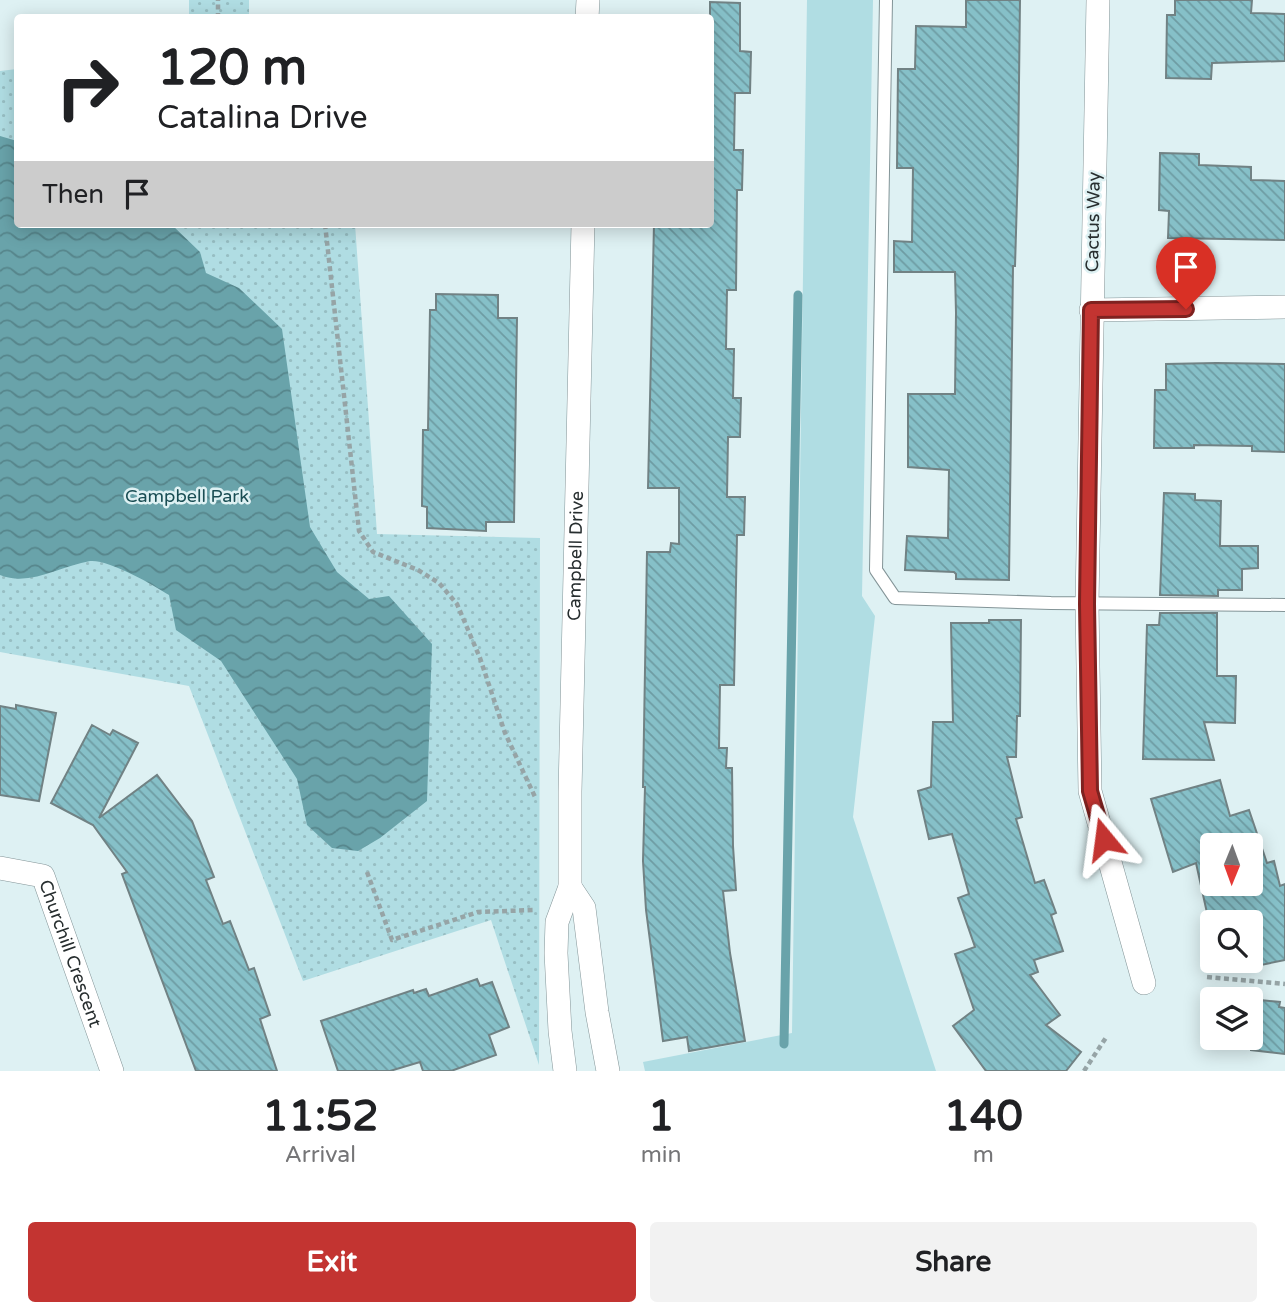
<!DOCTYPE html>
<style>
:root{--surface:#fff;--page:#f2f2f2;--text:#202124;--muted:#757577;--accent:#c33431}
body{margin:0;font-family:"Varela Round",sans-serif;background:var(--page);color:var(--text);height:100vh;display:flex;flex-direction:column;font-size:26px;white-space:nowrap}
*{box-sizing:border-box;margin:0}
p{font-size:23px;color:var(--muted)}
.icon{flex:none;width:38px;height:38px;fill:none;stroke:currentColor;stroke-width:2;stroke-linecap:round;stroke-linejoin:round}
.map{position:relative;height:1071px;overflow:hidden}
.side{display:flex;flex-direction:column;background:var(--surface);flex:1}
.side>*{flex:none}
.hud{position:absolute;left:14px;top:14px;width:700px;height:214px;border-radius:7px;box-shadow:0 4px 18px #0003;background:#fff;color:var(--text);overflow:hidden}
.needle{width:46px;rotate:181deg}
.tools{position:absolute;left:1200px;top:833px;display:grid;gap:14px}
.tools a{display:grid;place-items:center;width:63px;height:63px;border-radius:7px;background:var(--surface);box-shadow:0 4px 18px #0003;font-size:35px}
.pin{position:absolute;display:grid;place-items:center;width:60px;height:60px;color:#fff;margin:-72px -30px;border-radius:50% 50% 50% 0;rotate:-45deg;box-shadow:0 0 7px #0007}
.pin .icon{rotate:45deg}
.me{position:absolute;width:77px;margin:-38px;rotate:344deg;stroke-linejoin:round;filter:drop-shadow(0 0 5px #0008)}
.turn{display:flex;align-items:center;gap:24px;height:147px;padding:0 28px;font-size:32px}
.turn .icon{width:91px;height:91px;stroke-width:2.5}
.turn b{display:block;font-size:49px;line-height:60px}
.then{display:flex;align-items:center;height:66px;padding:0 28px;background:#0003;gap:14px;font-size:26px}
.eta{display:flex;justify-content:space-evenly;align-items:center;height:119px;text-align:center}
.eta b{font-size:42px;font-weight:800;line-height:49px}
.cta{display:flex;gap:14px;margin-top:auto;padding:14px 28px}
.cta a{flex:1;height:80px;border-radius:7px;background:var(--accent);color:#fff;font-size:28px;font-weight:800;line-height:80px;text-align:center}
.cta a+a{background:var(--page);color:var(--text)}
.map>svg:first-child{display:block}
</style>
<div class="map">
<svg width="1285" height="1071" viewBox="0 0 1285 1071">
<defs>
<pattern id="park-dots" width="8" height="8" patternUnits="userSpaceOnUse" patternTransform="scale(1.75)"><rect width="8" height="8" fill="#b0dde3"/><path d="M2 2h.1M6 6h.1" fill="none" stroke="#97bec3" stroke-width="1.8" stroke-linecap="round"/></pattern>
<pattern id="water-waves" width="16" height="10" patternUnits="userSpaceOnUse" patternTransform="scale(1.75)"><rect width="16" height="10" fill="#69a3aa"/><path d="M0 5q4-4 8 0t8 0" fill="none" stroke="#56858b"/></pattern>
<pattern id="building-back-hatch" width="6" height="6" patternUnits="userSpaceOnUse" patternTransform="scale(1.75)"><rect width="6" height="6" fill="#86c0c8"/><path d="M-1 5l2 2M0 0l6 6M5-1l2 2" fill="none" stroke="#6e9ca3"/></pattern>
</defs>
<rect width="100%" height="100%" fill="#def1f3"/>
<path fill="#b0dde3" d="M 807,0 L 873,0 L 862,596 L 875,616 L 853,817 L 936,1071 L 645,1071 L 643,1062 L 792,1033 Z"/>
<g fill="url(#park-dots)">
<rect x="189" y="0" width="60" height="17"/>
<path d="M 17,69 L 18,224 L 355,224 L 377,534 L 540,538 L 539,1065 L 491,920 L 303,981 L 189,686 L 0,652 L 0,71 Z"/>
</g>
<path fill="url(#water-waves)" d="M 0,136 L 17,141 L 18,224 L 171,224 L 200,252 L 206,273 L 239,288 L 282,329 L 310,527 L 337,572 L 369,599 L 389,596 L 432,644 L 427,801 L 380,838 L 358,851 L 332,848 L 307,825 L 297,779 L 221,661 L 176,630 L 169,595 C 154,585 108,559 90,561 C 60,566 30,587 0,575 Z"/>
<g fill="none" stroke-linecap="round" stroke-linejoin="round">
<path stroke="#69a3aa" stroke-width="9" d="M 784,1044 L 798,295"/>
</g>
<g fill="url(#building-back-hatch)" stroke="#718284" stroke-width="2" fill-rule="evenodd">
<path d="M 966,0 L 1020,0 L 1018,165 L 1015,266 L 1013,266 L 1009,580 L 956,579 L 956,574 L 954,572 L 905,570 L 907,536 L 948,538 L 949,470 L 908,467 L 908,394 L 955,394 L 956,313 L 955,272 L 894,272 L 894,241 L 912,242 L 913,168 L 897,168 L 898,69 L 915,69 L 916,26 L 966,27 Z"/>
<path d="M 1175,0 L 1252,0 L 1251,13 L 1285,14 L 1285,61 L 1212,63 L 1211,79 L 1166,78 L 1167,15 L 1175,15 Z"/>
<path d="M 710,2 L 740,3 L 740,51 L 751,52 L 750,93 L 735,93 L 734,150 L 743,150 L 742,190 L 737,190 L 736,290 L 727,290 L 726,349 L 734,349 L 733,398 L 741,398 L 740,437 L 728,437 L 727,497 L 745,497 L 744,535 L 737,535 L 734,685 L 720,685 L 719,748 L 727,748 L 726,768 L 732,768 L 733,846 L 736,890 L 723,891 L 730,953 L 745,1041 L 689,1051 L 687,1037 L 663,1041 L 646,910 L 643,861 L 645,787 L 643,787 L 647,552 L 670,552 L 671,543 L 679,544 L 679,488 L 648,488 L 654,224 L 710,224 Z"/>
<path d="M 1160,153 L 1199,154 L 1199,165 L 1251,167 L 1251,180 L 1285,181 L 1285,240 L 1168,238 L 1169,211 L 1159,210 Z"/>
<path d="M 436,294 L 498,295 L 498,318 L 517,318 L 514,522 L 486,522 L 486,531 L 427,528 L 427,507 L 422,506 L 423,430 L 428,430 L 430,310 L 436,310 Z"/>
<path d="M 1216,363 L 1285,364 L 1285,452 L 1252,451 L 1252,446 L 1194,445 L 1194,448 L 1154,448 L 1155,390 L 1166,390 L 1166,364 Z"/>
<path d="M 1164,493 L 1195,494 L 1195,500 L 1221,501 L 1220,546 L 1258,546 L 1258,568 L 1242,569 L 1242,590 L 1218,590 L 1218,596 L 1160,595 Z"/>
<path d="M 1160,613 L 1217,613 L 1217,676 L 1236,676 L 1235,723 L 1204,722 L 1214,760 L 1143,759 L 1147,625 L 1159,625 Z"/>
<path d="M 989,620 L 1021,620 L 1020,716 L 1017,716 L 1016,757 L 1007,757 L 1022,817 L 1016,819 L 1035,883 L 1044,880 L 1056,913 L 1051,915 L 1063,951 L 1034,960 L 1038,972 L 1030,975 L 1060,1015 L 1046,1025 L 1081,1052 L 1066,1071 L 986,1071 L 953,1026 L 974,1010 L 955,954 L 975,947 L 958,898 L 969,894 L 952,834 L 929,839 L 918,791 L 931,787 L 933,722 L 953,722 L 951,623 L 989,623 Z"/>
<path d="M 16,705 L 56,713 L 39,801 L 0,795 L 0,706 L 16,709 Z"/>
<path d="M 92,725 L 110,735 L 113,730 L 138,743 L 99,818 L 157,775 L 192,821 L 214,877 L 206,880 L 223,924 L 230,921 L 249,970 L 254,968 L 270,1015 L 260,1019 L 277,1071 L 196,1071 L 122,874 L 127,872 L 93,825 L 51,803 Z"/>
<path d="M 1220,780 L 1230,816 L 1249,810 L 1267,863 L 1274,861 L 1280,886 L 1285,884 L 1285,960 L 1251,967 L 1251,922 L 1209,922 L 1196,863 L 1173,872 L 1151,799 ZM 1213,845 L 1251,845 L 1251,884 L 1213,884 Z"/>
<path d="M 477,979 L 480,986 L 492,982 L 509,1027 L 489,1035 L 496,1055 L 451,1071 L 423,1071 L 420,1062 L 390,1071 L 338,1071 L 321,1021 L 413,990 L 414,993 L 426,989 L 429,996 Z"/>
<path d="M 1251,999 L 1280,1002 L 1279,1007 L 1285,1008 L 1285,1054 L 1251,1050 Z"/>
</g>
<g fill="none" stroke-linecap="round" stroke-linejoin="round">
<defs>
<path id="service" d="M 886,0 L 876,570 L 895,598 L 1051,603 L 1285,605"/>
<g id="minor">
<path d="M 1098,0 L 1087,604 L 1090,791 L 1144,983"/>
<path d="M 587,18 L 588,0"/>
<path d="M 1091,310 L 1285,307"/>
<path id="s1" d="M 0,868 L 43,876 L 112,1071"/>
<path d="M 570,887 L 584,908 L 597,1012 L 608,1071"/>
<path id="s2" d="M 565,1071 L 560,1031 L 556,953 L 557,922 L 570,887 L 570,792 L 583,224"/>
</g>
</defs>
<use href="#service" stroke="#839497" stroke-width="14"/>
<use href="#minor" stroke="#839497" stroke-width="24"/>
<g stroke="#96a4a6" stroke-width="4.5" stroke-dasharray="5 3.5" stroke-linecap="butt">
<path d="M 218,18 L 218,0"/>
<path d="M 325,224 L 359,531 L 373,552 L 418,570 L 439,583 L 457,604 L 480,658 L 505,733 L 536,799"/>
<path d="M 209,226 L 212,224"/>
<path d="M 367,872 L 392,940 L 478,912 L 534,910"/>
<path d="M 1207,977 L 1285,984"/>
<path d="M 1084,1071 L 1107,1036"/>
</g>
<use href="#service" stroke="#fff" stroke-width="12"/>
<use href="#minor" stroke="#fff" stroke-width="23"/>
</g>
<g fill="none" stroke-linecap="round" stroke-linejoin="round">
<defs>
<path id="route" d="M 1104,839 L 1090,791 L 1087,604 L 1091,310 L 1186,309"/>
</defs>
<use href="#route" stroke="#7f2220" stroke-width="18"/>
<use href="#route" stroke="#c33431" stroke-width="12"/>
</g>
<g text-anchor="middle" stroke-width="5" stroke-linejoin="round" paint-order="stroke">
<g font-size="18" fill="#272e2f" stroke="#def1f3">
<text transform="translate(1093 222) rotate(-89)" y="6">Cactus Way</text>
<text dy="6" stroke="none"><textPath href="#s2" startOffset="518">Campbell Drive</textPath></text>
<text dy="6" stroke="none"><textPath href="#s1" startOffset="126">Churchill Crescent</textPath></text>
</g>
<g font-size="18" fill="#194d53" stroke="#def1f3">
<text x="187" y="502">Campbell Park</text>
</g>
</g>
</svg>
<div class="tools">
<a><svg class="needle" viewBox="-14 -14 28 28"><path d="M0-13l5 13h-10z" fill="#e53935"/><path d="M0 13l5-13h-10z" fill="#757577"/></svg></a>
<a><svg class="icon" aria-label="search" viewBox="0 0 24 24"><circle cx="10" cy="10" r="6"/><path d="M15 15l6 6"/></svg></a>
<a><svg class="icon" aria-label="layers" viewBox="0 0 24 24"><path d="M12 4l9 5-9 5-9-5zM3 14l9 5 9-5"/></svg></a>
</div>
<div class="pin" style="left:1186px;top:309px;background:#d93025"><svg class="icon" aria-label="arrive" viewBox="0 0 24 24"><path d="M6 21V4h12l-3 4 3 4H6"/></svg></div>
<svg class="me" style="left:1104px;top:839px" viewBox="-20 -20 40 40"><path d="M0-17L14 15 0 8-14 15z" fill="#c33431" stroke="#fff" stroke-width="4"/></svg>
<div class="hud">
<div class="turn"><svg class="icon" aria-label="right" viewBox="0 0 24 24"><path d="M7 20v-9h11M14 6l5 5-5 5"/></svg><div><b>120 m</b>Catalina Drive</div></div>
<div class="then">Then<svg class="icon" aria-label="arrive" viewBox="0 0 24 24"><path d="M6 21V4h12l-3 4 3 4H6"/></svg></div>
</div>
</div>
<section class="side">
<div class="eta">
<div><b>11:52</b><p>Arrival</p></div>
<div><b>1</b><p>min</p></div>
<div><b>140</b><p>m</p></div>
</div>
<div class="cta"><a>Exit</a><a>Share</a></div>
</section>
